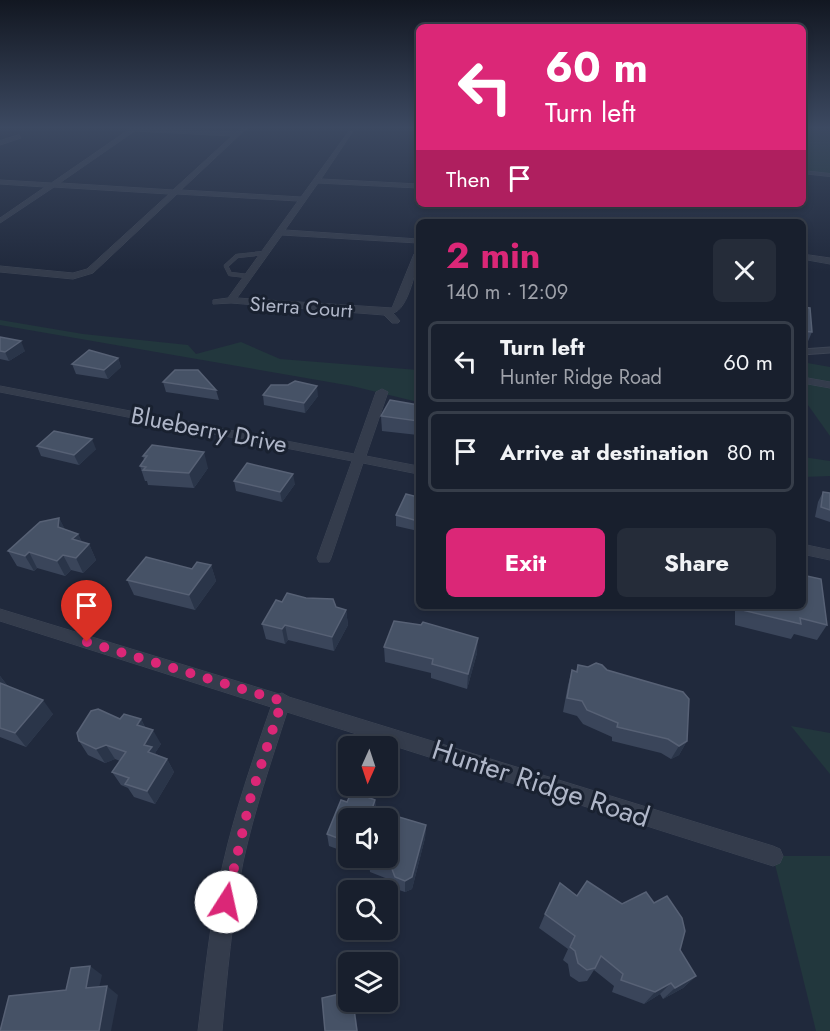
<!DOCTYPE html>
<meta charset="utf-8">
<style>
:root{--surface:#181f2d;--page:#252c39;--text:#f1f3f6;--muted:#9fa2aa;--line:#363d49;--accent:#db2777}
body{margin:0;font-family:Jost,sans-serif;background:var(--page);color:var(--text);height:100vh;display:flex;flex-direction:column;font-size:22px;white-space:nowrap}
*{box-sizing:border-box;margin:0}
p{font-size:20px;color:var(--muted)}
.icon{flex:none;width:33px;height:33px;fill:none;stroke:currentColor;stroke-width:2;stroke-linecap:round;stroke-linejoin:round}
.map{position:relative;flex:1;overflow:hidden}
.panel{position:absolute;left:416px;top:219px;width:390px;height:390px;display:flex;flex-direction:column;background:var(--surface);border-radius:9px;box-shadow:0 3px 9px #0003,0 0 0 2px var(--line)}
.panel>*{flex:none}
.hud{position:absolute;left:416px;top:24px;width:390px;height:183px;border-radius:9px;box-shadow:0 3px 9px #0003,0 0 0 2px var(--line);background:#db2777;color:#fff;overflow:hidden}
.needle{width:39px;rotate:183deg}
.fabs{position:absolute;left:338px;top:736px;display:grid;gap:12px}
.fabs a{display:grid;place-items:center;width:60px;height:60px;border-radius:9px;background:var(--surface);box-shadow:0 3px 9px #0003,0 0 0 2px var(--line);font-size:30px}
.pin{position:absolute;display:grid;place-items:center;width:51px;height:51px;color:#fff;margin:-62px -26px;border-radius:50% 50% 50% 0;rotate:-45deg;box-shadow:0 0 6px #0007}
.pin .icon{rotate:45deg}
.me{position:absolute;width:66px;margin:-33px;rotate:10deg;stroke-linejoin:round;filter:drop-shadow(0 0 4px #0008)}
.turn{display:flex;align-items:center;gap:21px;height:126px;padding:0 30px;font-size:27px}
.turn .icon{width:78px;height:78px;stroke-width:2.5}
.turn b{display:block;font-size:42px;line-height:51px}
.then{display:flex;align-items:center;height:57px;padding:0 30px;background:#0003;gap:12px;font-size:22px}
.round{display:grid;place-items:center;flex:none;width:63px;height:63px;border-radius:9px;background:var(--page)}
.head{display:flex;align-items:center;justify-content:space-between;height:102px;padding:0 30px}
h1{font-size:36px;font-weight:700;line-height:45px;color:var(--accent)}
.button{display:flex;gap:12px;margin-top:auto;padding:12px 30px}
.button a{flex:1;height:69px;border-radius:9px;background:var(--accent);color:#fff;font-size:24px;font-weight:700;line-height:69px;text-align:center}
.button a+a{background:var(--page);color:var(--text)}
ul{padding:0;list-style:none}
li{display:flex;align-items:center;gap:18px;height:81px;margin:0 12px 9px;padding:0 18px;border:3px solid var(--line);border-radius:9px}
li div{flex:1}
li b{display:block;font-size:22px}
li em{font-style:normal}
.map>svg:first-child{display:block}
</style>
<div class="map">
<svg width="830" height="1031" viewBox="0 0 830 1031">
<rect width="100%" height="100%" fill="#20293c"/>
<g fill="#22373d">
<path d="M 803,127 L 830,127 L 830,175 L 803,172 Z"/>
<path d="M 0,320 L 83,334 L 188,345 L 196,354 L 241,342 L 280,359 L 418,370 L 418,402 L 352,386 L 0,325 Z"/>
<path d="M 802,362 L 830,367 L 830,436 L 803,398 Z"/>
<path d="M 803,457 L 830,461 L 830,476 L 803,477 Z"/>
<path d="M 791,726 L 830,733 L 830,774 Z"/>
<path d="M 773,856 L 830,856 L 830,1031 L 816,1031 Z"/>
</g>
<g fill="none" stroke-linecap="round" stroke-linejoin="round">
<defs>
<path id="lane-far2" d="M 802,172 L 830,175"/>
<path id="lane-far1" d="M 247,276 L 230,274 L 226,266 L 237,256 L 264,253"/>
<path id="lane" d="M 802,352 L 830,350"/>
<g id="street">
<path d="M 133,127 L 236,132 L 242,127 L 248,127 L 181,190 L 301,197 L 349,131 L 353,131 L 321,179 L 418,184 L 418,188 L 318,183 L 285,230 L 418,239 L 418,243 L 282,235 L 237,298 L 392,308 L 414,254 L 418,252 C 418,266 408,310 393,313 L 400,321 L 398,323 L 392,323 L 384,315 L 231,303 L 213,304 L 213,300 L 228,298 L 298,201 L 177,194 L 93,273 L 73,279 L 0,272 L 0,266 L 73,273 L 87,269 L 169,194 L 54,187 L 0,223 L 0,218 L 45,187 L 0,184 L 0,180 L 51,183 ZM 135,131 L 232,136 L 173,190 L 60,183 Z"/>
<path d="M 19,135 L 21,138 L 0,145 L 0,141 Z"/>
<path d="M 802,254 L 830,258 L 830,264 L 802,259 Z"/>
<path d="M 802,377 L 830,382 L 830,388 L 802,383 Z"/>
<path d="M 0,386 L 354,454 L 376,392 L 382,389 L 388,392 L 366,456 L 418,466 L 418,474 L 363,463 L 331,558 L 329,562 L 319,562 L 317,558 L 352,461 L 0,392 Z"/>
<path d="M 802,544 L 830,550 L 830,560 L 802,554 Z"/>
<path d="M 0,609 L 279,694 L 282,693 L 289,697 L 773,846 L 780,849 L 783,856 L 780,863 L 773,866 L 287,712 C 271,762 254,811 243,862 C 232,918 227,975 222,1031 L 198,1031 C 205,975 210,919 223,864 C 235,811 253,759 271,707 L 0,621 Z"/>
</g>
</defs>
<use href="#lane-far2" stroke="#3d4555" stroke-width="4"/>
<use href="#lane-far1" stroke="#3d4555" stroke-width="4.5"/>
<use href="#lane" stroke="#3d4555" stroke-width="7"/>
<use href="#street" stroke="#3d4555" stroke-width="1"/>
<use href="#lane-far2" stroke="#343c4c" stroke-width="3"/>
<use href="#lane-far1" stroke="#343c4c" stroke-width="4"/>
<use href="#lane" stroke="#343c4c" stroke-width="5"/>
<use href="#street" fill="#343c4c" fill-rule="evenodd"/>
</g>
<g fill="#3a455a">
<path d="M 802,307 L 812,332 L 806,346 L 802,346 Z"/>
<path d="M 0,337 L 25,351 L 9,361 L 0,359 Z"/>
<path d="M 118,358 L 121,367 L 108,379 L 76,374 L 72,364 Z"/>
<path d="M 163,382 L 216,390 L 219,400 L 166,392 Z"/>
<path d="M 288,385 L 318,396 L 305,413 L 264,405 L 263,395 Z"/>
<path d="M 418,405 L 418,435 L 382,431 L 381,416 Z"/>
<path d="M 802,427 L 807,428 L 802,438 Z"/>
<path d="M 37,446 L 96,449 L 79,465 L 41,456 Z"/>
<path d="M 143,456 L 208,468 L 194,488 L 148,485 L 147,481 L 145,481 L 140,466 L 144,460 Z"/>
<path d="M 234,481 L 295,484 L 282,502 L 236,491 Z"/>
<path d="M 823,492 L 830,493 L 830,522 L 815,517 L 818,502 Z"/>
<path d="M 418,497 L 418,531 L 396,526 L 396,515 Z"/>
<path d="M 59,518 L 65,530 L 78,534 L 82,542 L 89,544 L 96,560 L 83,573 L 71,570 L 65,576 L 37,568 L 34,571 L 17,566 L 8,551 Z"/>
<path d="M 211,565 L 216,581 L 195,610 L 134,595 L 127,580 Z"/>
<path d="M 282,602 L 336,607 L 346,610 L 348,625 L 334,651 L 288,640 L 285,644 L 266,639 L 262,624 Z"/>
<path d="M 735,606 L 802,606 L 827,625 L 817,640 L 794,634 L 791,639 L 735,625 Z"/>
<path d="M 384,647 L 477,653 L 467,689 L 431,678 L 431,673 L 385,662 Z"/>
<path d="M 578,665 L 607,670 L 687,741 L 679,755 L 671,759 L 661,753 L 612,741 L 612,737 L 583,724 L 577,716 L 563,712 L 568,685 L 572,670 L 576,672 Z"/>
<path d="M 0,676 L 7,685 L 53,714 L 26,747 L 0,737 Z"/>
<path d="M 120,719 L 141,719 L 145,727 L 161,744 L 155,753 L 156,754 L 167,759 L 174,772 L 155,804 L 134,797 L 128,788 L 121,785 L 112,772 L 120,761 L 115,759 L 105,763 L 88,755 L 79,741 Z"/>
<path d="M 352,791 L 375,800 L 376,810 L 426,825 L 425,838 L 412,889 L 405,892 L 396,889 L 393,881 L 370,872 L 369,861 L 360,858 L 387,858 L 387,819 L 348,819 L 348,853 L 329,846 L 327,834 L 341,800 L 347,802 Z"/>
<path d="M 577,896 L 680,950 L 696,976 L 683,988 L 663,999 L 660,994 L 644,1004 L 612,992 L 614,986 L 594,970 L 587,981 L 579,982 L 570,976 L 568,964 L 563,960 L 568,949 L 539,928 L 545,914 Z"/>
</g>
<g fill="#2a3549">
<path d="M 21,341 L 25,351 L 9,361 L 5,352 Z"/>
<path d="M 118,358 L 121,367 L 108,379 L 104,370 Z"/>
<path d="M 317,386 L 318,396 L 305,413 L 304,403 Z"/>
<path d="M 92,439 L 96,449 L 79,465 L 74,455 Z"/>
<path d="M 204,452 L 208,468 L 194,488 L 189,473 Z"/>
<path d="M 293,474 L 295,484 L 282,502 L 280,492 Z"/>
<path d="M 59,518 L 67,533 L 58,527 Z"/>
<path d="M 78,534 L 85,548 L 89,544 L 96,560 L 83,573 L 76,558 L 72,539 Z"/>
<path d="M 29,552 L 37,568 L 34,571 L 25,556 Z"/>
<path d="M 63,555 L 71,570 L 65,576 L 57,561 Z"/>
<path d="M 211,565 L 216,581 L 195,610 L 189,595 Z"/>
<path d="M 346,610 L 348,625 L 334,651 L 332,637 Z"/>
<path d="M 285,625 L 288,640 L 285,644 L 282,629 Z"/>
<path d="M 478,638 L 477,653 L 467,689 L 468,674 Z"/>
<path d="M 0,676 L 9,688 L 0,690 Z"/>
<path d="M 43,700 L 53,714 L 26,747 L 15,733 Z"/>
<path d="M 141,719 L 148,734 L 137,725 Z"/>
<path d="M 153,730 L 161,744 L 155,753 L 159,761 L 156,766 L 144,745 Z"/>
<path d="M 687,741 L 679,755 L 671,759 L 679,746 Z"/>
<path d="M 106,745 L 115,759 L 105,763 L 96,749 Z"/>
<path d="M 167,759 L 174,772 L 155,804 L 147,791 Z"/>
<path d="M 375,800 L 376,813 L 372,809 Z"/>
<path d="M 426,825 L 425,838 L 412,889 L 405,892 L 405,881 Z"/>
<path d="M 90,966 L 102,975 L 97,997 L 86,988 Z"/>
<path d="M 696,976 L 683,988 L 663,999 L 675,988 Z"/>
<path d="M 671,983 L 660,994 L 644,1004 L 655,992 Z"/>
<path d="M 107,986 L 118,995 L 111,1031 L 99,1031 Z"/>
<path d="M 353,1002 L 354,1002 L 358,1031 L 357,1031 Z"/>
</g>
<g fill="#465266" stroke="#576175" stroke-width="1.5">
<path d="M 802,307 L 810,308 L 812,332 L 802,331 Z"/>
<path d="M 0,337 L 21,341 L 5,352 L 0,351 Z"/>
<path d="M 89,350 L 118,358 L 104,370 L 72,364 Z"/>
<path d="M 175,370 L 198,370 L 216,390 L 163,382 Z"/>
<path d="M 295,381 L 317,386 L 304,403 L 263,395 L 271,385 L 288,385 Z"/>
<path d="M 390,400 L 418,405 L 418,421 L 381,416 Z"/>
<path d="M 802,406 L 805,407 L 807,428 L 802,427 Z"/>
<path d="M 54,431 L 92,439 L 74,455 L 37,446 Z"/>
<path d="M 152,445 L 204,452 L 189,473 L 143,470 L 146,467 L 140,466 L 147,456 L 143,456 Z"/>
<path d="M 247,463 L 293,474 L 280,492 L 234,481 Z"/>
<path d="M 823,492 L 830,493 L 830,510 L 821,507 Z"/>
<path d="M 406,494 L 418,497 L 418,521 L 396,515 Z"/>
<path d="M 59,518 L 58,527 L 78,534 L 72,539 L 89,544 L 76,558 L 63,555 L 57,561 L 29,552 L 25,556 L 8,551 L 40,522 Z"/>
<path d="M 146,557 L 192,569 L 197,562 L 211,565 L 189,595 L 127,580 Z"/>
<path d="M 802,575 L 821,579 L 827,625 L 800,618 L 801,624 L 742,610 L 742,606 L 802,606 Z"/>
<path d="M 287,593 L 306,598 L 333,599 L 336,607 L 346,610 L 332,637 L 285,625 L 282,629 L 262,624 L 276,600 L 282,602 Z"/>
<path d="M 394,621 L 421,625 L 423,622 L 478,638 L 468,674 L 432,664 L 433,659 L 384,647 Z"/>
<path d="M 596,663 L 602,665 L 607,670 L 683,692 L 689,699 L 687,741 L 679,746 L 668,739 L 617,727 L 618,723 L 587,710 L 582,701 L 567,698 L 572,670 L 577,672 L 578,665 L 588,667 Z"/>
<path d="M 0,683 L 43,700 L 15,733 L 0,728 Z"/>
<path d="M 98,709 L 120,719 L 124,714 L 141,719 L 137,725 L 153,730 L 144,745 L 152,747 L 148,752 L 167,759 L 147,791 L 125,784 L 129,778 L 112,772 L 126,752 L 106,745 L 96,749 L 79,741 L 77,733 L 91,711 Z"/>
<path d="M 352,791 L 375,800 L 372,809 L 426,825 L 412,877 L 405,881 L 395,877 L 392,869 L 369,860 L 370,858 L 387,858 L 387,819 L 348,819 L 348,842 L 327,834 L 341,800 L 347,802 Z"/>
<path d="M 587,881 L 622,904 L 646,892 L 654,903 L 667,896 L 682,918 L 685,931 L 680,950 L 696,976 L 675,988 L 671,983 L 655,992 L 621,980 L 623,974 L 601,956 L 595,968 L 587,970 L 578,963 L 575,951 L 570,947 L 575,936 L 545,914 L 560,883 L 577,896 Z"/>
<path d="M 90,966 L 86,988 L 107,986 L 99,1031 L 0,1031 L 9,996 L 66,990 L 71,968 Z"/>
<path d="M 348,992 L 348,1002 L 353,1002 L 357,1031 L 325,1031 L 322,998 Z"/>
</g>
<linearGradient id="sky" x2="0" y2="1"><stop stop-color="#121721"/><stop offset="0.47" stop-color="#3c4961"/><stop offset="1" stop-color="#3c4961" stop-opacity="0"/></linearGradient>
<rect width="830" height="271" fill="url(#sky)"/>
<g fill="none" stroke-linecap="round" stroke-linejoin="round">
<path stroke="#db2777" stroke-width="10" stroke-dasharray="0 18" d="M 87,642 L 282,701 L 251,796 L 226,902"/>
</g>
<g text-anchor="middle" stroke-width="6" stroke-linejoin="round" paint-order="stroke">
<g font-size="20" fill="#afb6c8" stroke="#192130">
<text transform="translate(301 307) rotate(4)" y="7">Sierra Court</text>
</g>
<g font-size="24" fill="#afb6c8" stroke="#192130">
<text transform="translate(209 430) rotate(11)" y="8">Blueberry Drive</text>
</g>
<g font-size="28" fill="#afb6c8" stroke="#192130">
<text transform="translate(541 783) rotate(18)" y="10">Hunter Ridge Road</text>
</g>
</g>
</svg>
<div class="fabs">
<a><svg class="needle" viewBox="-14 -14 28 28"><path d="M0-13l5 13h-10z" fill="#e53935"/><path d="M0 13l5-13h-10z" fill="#9fa2aa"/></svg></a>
<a><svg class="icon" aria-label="sound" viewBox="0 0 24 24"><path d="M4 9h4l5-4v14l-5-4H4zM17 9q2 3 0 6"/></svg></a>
<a><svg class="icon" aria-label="search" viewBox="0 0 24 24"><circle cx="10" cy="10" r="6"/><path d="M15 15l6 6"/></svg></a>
<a><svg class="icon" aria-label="layers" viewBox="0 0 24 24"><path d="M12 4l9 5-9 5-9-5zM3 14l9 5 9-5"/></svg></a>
</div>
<div class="pin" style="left:87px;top:642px;background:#d93025"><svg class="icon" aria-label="arrive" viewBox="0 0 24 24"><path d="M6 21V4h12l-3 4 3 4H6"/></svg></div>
<svg class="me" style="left:226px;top:902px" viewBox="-20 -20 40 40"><circle r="19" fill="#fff"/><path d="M0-13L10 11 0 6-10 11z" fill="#db2777"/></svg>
<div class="hud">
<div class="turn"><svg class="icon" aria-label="left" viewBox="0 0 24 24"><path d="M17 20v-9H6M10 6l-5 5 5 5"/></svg><div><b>60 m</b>Turn left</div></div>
<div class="then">Then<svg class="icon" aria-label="arrive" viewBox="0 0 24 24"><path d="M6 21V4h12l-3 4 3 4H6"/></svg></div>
</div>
<section class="panel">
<div class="head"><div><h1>2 min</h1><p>140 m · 12:09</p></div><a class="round"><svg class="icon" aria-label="close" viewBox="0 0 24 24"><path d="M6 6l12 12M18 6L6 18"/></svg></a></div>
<ul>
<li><svg class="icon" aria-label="left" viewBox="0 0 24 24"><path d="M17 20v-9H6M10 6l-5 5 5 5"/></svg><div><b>Turn left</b><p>Hunter Ridge Road</p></div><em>60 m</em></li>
<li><svg class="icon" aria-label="arrive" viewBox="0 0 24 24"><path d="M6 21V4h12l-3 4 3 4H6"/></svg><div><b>Arrive at destination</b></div><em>80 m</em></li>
</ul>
<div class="button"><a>Exit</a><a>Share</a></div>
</section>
</div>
